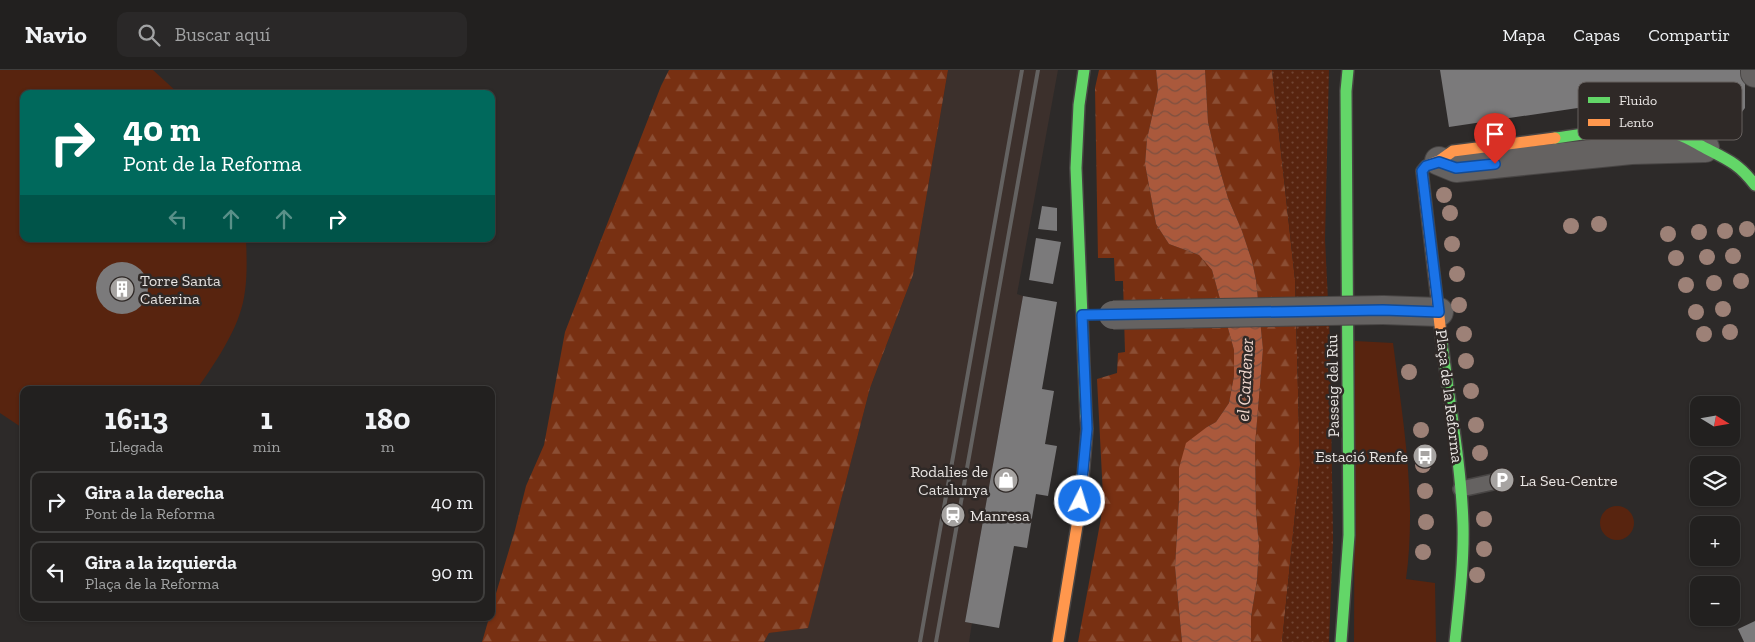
<!DOCTYPE html>
<html lang="es">
<meta charset="utf-8">
<style>
:root{--surface:#22201f;--page:#2a2828;--text:#f1f3f6;--muted:#a2a3a4;--line:#3f3e3d}
body{margin:0;font-family:"Zilla Slab",serif;background:var(--page);color:var(--text);height:100vh;display:flex;flex-direction:column;font-size:19px;white-space:nowrap}
*{box-sizing:border-box;margin:0}
p{font-size:16px;color:var(--muted)}
.icon{flex:none;width:28px;height:28px;fill:none;stroke:currentColor;stroke-width:2;stroke-linecap:round;stroke-linejoin:round}
.map{position:relative;flex:1;overflow:hidden}
.details{position:absolute;left:20px;top:316px;width:475px;height:235px;display:flex;flex-direction:column;background:var(--surface);border-radius:10px;box-shadow:0 1px 4px #0004,0 0 0 1px var(--line)}
.details>*{flex:none}
.banner{position:absolute;left:20px;top:20px;width:475px;height:152px;border-radius:10px;box-shadow:0 1px 4px #0004,0 0 0 1px var(--line);background:#00695c;color:#fff;overflow:hidden}
.needle{width:32px;rotate:101deg}
.controls{position:absolute;left:1690px;top:326px;display:grid;gap:10px}
.controls a{display:grid;place-items:center;width:50px;height:50px;border-radius:10px;background:var(--surface);box-shadow:0 1px 4px #0004,0 0 0 1px var(--line);font-size:25px}
.pin{position:absolute;display:grid;place-items:center;width:42px;height:42px;color:#fff;margin:-51px -21px;border-radius:50% 50% 50% 0;rotate:-45deg;box-shadow:0 0 5px #0007}
.pin .icon{rotate:45deg}
.me{position:absolute;width:55px;margin:-28px;rotate:5deg;stroke-linejoin:round;filter:drop-shadow(0 0 4px #0008)}
.turn{display:flex;align-items:center;gap:18px;height:105px;padding:0 20px;font-size:22px}
.turn .icon{width:65px;height:65px;stroke-width:2.5}
.turn b{display:block;font-size:35px;line-height:42px}
.lanes{display:flex;align-items:center;height:48px;padding:0 20px;background:#0003;justify-content:center;gap:25px;direction:ltr}
.lanes .off{opacity:.35}
.eta{display:flex;justify-content:space-evenly;align-items:center;height:85px;text-align:center}
.eta b{font-size:30px;font-weight:800;line-height:35px}
ul{padding:0;list-style:none}
li{display:flex;align-items:center;gap:15px;height:62px;margin:0 10px 8px;padding:0 10px;border:2px solid var(--line);border-radius:10px}
li div{flex:1}
li b{display:block;font-size:19px}
li em{font-style:normal}
header{display:flex;align-items:center;gap:30px;box-sizing:border-box;height:70px;padding:0 25px;background:var(--surface);border-bottom:1px solid var(--line)}
header strong{font-size:24px}
nav{display:flex;gap:28px;margin-inline-start:auto;font-size:18px}
.search{width:350px;height:45px;background:var(--page);display:flex;align-items:center;gap:12px;box-sizing:border-box;padding:0 18px;border-radius:10px;color:var(--muted);font-size:19px}
.map>svg:first-child{display:block}
</style>
<header>
<strong>Navio</strong>
<div class="search"><svg class="icon" aria-label="search" viewBox="0 0 24 24"><circle cx="10" cy="10" r="6"/><path d="M15 15l6 6"/></svg>Buscar aquí</div>
<nav><a>Mapa</a><a>Capas</a><a>Compartir</a></nav>
</header>
<div class="map">
<svg width="1755" height="572" viewBox="0 0 1755 572">
<defs>
<pattern id="forest-firs" width="22" height="20" patternUnits="userSpaceOnUse" patternTransform="scale(1.25)"><rect width="22" height="20" fill="#783012"/><path d="M5 1l3.5 6h-7zM16 11l3.5 6h-7z" fill="#8b4e34"/></pattern>
<pattern id="park-dots" width="8" height="8" patternUnits="userSpaceOnUse" patternTransform="scale(1.25)"><rect width="8" height="8" fill="#58240f"/><path d="M2 2h.1M6 6h.1" fill="none" stroke="#704432" stroke-width="1.8" stroke-linecap="round"/></pattern>
<pattern id="water-waves" width="16" height="10" patternUnits="userSpaceOnUse" patternTransform="scale(1.25)"><rect width="16" height="10" fill="#aa593c"/><path d="M0 5q4-4 8 0t8 0" fill="none" stroke="#7d5040"/></pattern>
</defs>
<rect width="100%" height="100%" fill="#2d2a29"/>
<path fill="#3c302c" d="M 948,0 L 1058,0 L 1017,224 L 1023,226 L 965,552 L 972,553 L 969,572 L 764,572 L 769,563 L 808,557 L 870,318 L 913,205 Z"/>
<g fill="#58240f">
<path d="M 0,0 L 153,0 L 179,24 L 24,24 L 24,169 L 246,169 C 247,194 248,222 239,246 C 231,269 211,300 196,320 L 24,320 L 24,359 L 0,343 Z"/>
<path d="M 1355,271 L 1393,273 C 1403,351 1417,430 1406,509 L 1435,513 L 1436,572 L 1354,572 Z"/>
<circle cx="1617" cy="453" r="17"/>
</g>
<g fill="url(#forest-firs)">
<path d="M 669,0 L 948,0 L 913,205 L 870,318 L 808,558 L 769,563 L 764,572 L 482,572 L 489,548 L 491,548 L 491,540 L 515,460 L 526,416 L 544,375 L 565,262 L 661,16 Z"/>
<path d="M 1099,0 L 1156,0 L 1158,20 L 1147,69 L 1145,94 L 1156,154 L 1169,174 L 1199,185 L 1212,200 L 1234,280 L 1234,306 L 1229,333 L 1216,352 L 1207,357 L 1179,398 L 1179,430 L 1175,497 L 1182,572 L 1078,572 L 1101,448 L 1103,426 L 1097,309 L 1117,303 L 1118,283 L 1125,282 L 1123,211 L 1115,211 L 1114,188 L 1098,188 L 1095,18 Z"/>
<path d="M 1205,0 L 1272,0 L 1295,210 L 1300,395 L 1282,572 L 1251,572 L 1251,547 L 1257,510 L 1259,476 L 1256,443 L 1255,375 L 1263,279 L 1256,210 L 1252,191 L 1242,161 L 1228,128 L 1216,87 L 1208,52 Z"/>
</g>
<path fill="url(#park-dots)" d="M 1272,0 L 1329,0 L 1325,169 L 1330,273 L 1333,470 L 1329,572 L 1282,572 L 1300,395 L 1295,210 Z"/>
<path fill="url(#water-waves)" d="M 1156,0 L 1205,0 L 1208,52 L 1216,87 L 1228,128 L 1242,161 L 1252,191 L 1256,210 L 1263,279 L 1255,375 L 1256,443 L 1259,476 L 1257,510 L 1251,547 L 1251,572 L 1182,572 L 1175,497 L 1179,430 L 1179,398 L 1186,373 L 1207,357 L 1216,352 L 1229,333 L 1234,306 L 1234,280 L 1212,200 L 1199,185 L 1169,174 L 1156,154 L 1145,94 L 1147,69 L 1158,20 Z"/>
<g fill="#7b7a7b">
<path d="M 1440,0 L 1745,0 L 1745,38 L 1738,47 L 1731,50 L 1725,50 L 1704,43 L 1661,34 L 1618,32 L 1449,57 Z"/>
<path d="M 1042,136 L 1057,138 L 1057,161 L 1038,159 Z"/>
<path d="M 1036,168 L 1061,172 L 1053,214 L 1029,210 Z"/>
<circle cx="122" cy="218" r="26"/>
<path d="M 1023,226 L 1057,232 L 1042,319 L 1054,321 L 1045,374 L 1057,376 L 1048,426 L 1036,424 L 1027,478 L 1014,476 L 999,558 L 965,552 Z"/>
<path d="M 1755,551 L 1755,572 L 1744,572 L 1738,559 Z"/>
</g>
<g fill="none" stroke-linecap="round" stroke-linejoin="round">
<defs>
<path id="lane" d="M 1461,419 L 1502,410"/>
<g id="street">
<path d="M 1755,0 L 1755,3"/>
<path d="M 1439,91 L 1456,98 L 1631,80 L 1705,78"/>
<path d="M 1383,240 L 1439,242"/>
</g>
<g id="fast">
<path d="M 1084,0 L 1079,35 L 1076,98 L 1086,346"/>
<path d="M 1555,68 C 1593,63 1637,54 1676,64 C 1687,67 1697,74 1707,79 C 1729,90 1740,95 1755,115"/>
<path d="M 1441,264 C 1448,328 1461,390 1463,454 C 1464,493 1459,533 1455,572"/>
<path d="M 1341,572 L 1349,465 L 1346,21 L 1348,0"/>
</g>
<g id="slow">
<path d="M 1441,264 L 1422,101 L 1426,96 L 1439,91 L 1453,81 L 1555,68"/>
<path d="M 1058,572 L 1081,431 L 1087,359 L 1086,346"/>
</g>
</defs>
<use href="#lane" stroke="#484544" stroke-width="18"/>
<use href="#street" stroke="#484544" stroke-width="30"/>
<use href="#fast" stroke="#484544" stroke-width="14"/>
<use href="#slow" stroke="#484544" stroke-width="14"/>
<use href="#lane" stroke="#656261" stroke-width="15"/>
<use href="#street" stroke="#656261" stroke-width="28"/>
<use href="#fast" stroke="#63d668" stroke-width="11"/>
<use href="#slow" stroke="#ff974d" stroke-width="11"/>
<g stroke="#646261" stroke-width="4">
<path d="M 920,572 L 1022,0"/>
<path d="M 936,572 L 1038,0"/>
</g>
<defs>
<path id="street-bridge" d="M 1113,245 L 1383,240"/>
</defs>
<use href="#street-bridge" stroke="#484544" stroke-width="30" stroke-linecap="butt"/>
<use href="#street-bridge" stroke="#656261" stroke-width="28"/>
</g>
<g fill="#9d8177">
<circle cx="1444" cy="125" r="8"/>
<circle cx="1450" cy="143" r="8"/>
<circle cx="1599" cy="154" r="8"/>
<circle cx="1571" cy="156" r="8"/>
<circle cx="1747" cy="159" r="8"/>
<circle cx="1725" cy="161" r="8"/>
<circle cx="1699" cy="162" r="8"/>
<circle cx="1668" cy="164" r="8"/>
<circle cx="1452" cy="174" r="8"/>
<circle cx="1733" cy="186" r="8"/>
<circle cx="1707" cy="187" r="8"/>
<circle cx="1676" cy="188" r="8"/>
<circle cx="1457" cy="204" r="8"/>
<circle cx="1741" cy="211" r="8"/>
<circle cx="1714" cy="213" r="8"/>
<circle cx="1686" cy="215" r="8"/>
<circle cx="1459" cy="235" r="8"/>
<circle cx="1723" cy="239" r="8"/>
<circle cx="1696" cy="242" r="8"/>
<circle cx="1730" cy="262" r="8"/>
<circle cx="1464" cy="264" r="8"/>
<circle cx="1704" cy="264" r="8"/>
<circle cx="1466" cy="291" r="8"/>
<circle cx="1409" cy="302" r="8"/>
<circle cx="1471" cy="321" r="8"/>
<circle cx="1476" cy="355" r="8"/>
<circle cx="1421" cy="360" r="8"/>
<circle cx="1480" cy="383" r="8"/>
<circle cx="1423" cy="395" r="8"/>
<circle cx="1425" cy="421" r="8"/>
<circle cx="1484" cy="449" r="8"/>
<circle cx="1426" cy="452" r="8"/>
<circle cx="1484" cy="479" r="8"/>
<circle cx="1423" cy="482" r="8"/>
<circle cx="1477" cy="505" r="8"/>
</g>
<g fill="none" stroke-linecap="round" stroke-linejoin="round">
<defs>
<path id="route" d="M 1080,431 L 1087,359 L 1082,245 L 1383,240 L 1439,242 L 1422,101 L 1426,96 L 1439,92 L 1456,98 L 1495,94"/>
</defs>
<use href="#route" stroke="#114b97" stroke-width="12"/>
<use href="#route" stroke="#1a73e8" stroke-width="9"/>
</g>
<defs>
<symbol id="building-disc" viewBox="-11 -11 22 22"><circle r="9.5" fill="#a7a4a2" stroke="#2f2927"/><path d="M-4-6H4V6H1V3H-1V6H-4ZM-2.5-4.3h1.7v1.8h-1.7ZM.8-4.3h1.7v1.8H.8ZM-2.5-1h1.7V.8h-1.7ZM.8-1h1.7V.8H.8Z" fill="#fff"/></symbol>
<symbol id="bus-disc" viewBox="-11 -11 22 22"><circle r="9.5" fill="#a7a4a2" stroke="#2f2927"/><path d="M-5-6H5V4H4V6H2V4H-2V6H-4V4H-5ZM-3.5-4V0h7V-4ZM-3.5 1.2v1.5H-2V1.2ZM2 1.2v1.5H3.5V1.2Z" fill="#fff"/></symbol>
<symbol id="shop-disc" viewBox="-11 -11 22 22"><circle r="9.5" fill="#a7a4a2" stroke="#2f2927"/><path d="M-5-2.5h2.3a2.7 3.5 0 0 1 5.4 0H5L5.5 6h-11ZM-1.5-2.5h3a1.5 2.3 0 0 0-3 0Z" fill="#fff"/></symbol>
<symbol id="parking-disc" viewBox="-11 -11 22 22"><circle r="9.5" fill="#a7a4a2" stroke="#2f2927"/><path d="M-3.5-5.5H1a3.5 3.5 0 0 1 0 7H-1V5.5H-3.5ZM-1-3.4V-.6H.8a1.4 1.4 0 0 0 0-2.8Z" fill="#fff"/></symbol>
<symbol id="station-disc" viewBox="-11 -11 22 22"><circle r="9.5" fill="#a7a4a2" stroke="#2f2927"/><path d="M-3-6H3Q5-6 5-4V2Q5 4 3 4L4.5 6H3L1.5 4h-3L-3 6H-4.5L-3 4Q-5 4-5 2V-4Q-5-6-3-6ZM-3.5-4v3h7v-3ZM-3.5 1v1.5H-2V1ZM2 1v1.5H3.5V1Z" fill="#fff"/></symbol>
</defs>
<g fill-rule="evenodd">
<use href="#building-disc" x="108" y="205" width="28" height="28"/>
<use href="#bus-disc" x="1411" y="372" width="28" height="28"/>
<use href="#shop-disc" x="992" y="396" width="28" height="28"/>
<use href="#parking-disc" x="1488" y="396" width="28" height="28"/>
<use href="#station-disc" x="939" y="431" width="28" height="28"/>
</g>
<g text-anchor="middle" stroke-width="5" stroke-linejoin="round" paint-order="stroke">
<g font-size="16" fill="#e9e5e3" stroke="#2f2927" text-anchor="start">
<text x="140" y="216">Torre Santa<tspan x="140" dy="18">Caterina</tspan></text>
<text x="1408" y="392" text-anchor="end">Estació Renfe</text>
<text x="988" y="407" text-anchor="end">Rodalies de<tspan x="988" dy="18">Catalunya</tspan></text>
<text x="1520" y="416">La Seu-Centre</text>
<text x="970" y="451">Manresa</text>
</g>
<g font-size="16" fill="#e9e5e3" stroke="#2f2927">
<text transform="translate(1332 316) rotate(-91)" y="6">Passeig del Riu</text>
<text transform="translate(1450 326) rotate(83)" y="6">Plaça de la Reforma</text>
</g>
<g font-size="18" font-style="italic" fill="#eed5cc" stroke="#2f2927">
<text transform="translate(1245 310) rotate(-87)" y="6">el Cardener</text>
</g>
</g>
<rect x="1578" y="12" width="164" height="58" rx="8" fill="#2f2927" stroke="#67615f" stroke-width="1"/>
<rect x="1588" y="27" width="22" height="6" fill="#63d668"/>
<rect x="1588" y="49" width="22" height="7" fill="#ff974d"/>
<g font-size="14" fill="#e9e5e3">
<text x="1619" y="35">Fluido</text>
<text x="1619" y="57">Lento</text>
</g>
</svg>
<div class="controls">
<a><svg class="needle" viewBox="-14 -14 28 28"><path d="M0-13l5 13h-10z" fill="#e53935"/><path d="M0 13l5-13h-10z" fill="#a2a3a4"/></svg></a>
<a><svg class="icon" aria-label="layers" viewBox="0 0 24 24"><path d="M12 4l9 5-9 5-9-5zM3 14l9 5 9-5"/></svg></a>
<a>+</a>
<a>−</a>
</div>
<div class="pin" style="left:1495px;top:94px;background:#d93025"><svg class="icon" aria-label="arrive" viewBox="0 0 24 24"><path d="M6 21V4h12l-3 4 3 4H6"/></svg></div>
<svg class="me" style="left:1080px;top:431px" viewBox="-20 -20 40 40"><circle r="17" fill="#1a73e8" stroke="#fff" stroke-width="3"/><path d="M0-11L8 9 0 5-8 9z" fill="#fff"/></svg>
<div class="banner">
<div class="turn"><svg class="icon" aria-label="right" viewBox="0 0 24 24"><path d="M7 20v-9h11M14 6l5 5-5 5"/></svg><div><b>40 m</b>Pont de la Reforma</div></div>
<div class="lanes"><svg class="icon off" aria-label="left" viewBox="0 0 24 24"><path d="M17 20v-9H6M10 6l-5 5 5 5"/></svg><svg class="icon off" aria-label="ahead" viewBox="0 0 24 24"><path d="M12 20V5M6 11l6-6 6 6"/></svg><svg class="icon off" aria-label="ahead" viewBox="0 0 24 24"><path d="M12 20V5M6 11l6-6 6 6"/></svg><svg class="icon" aria-label="right" viewBox="0 0 24 24"><path d="M7 20v-9h11M14 6l5 5-5 5"/></svg></div>
</div>
<section class="details">
<div class="eta">
<div><b>16:13</b><p>Llegada</p></div>
<div><b>1</b><p>min</p></div>
<div><b>180</b><p>m</p></div>
</div>
<ul>
<li><svg class="icon" aria-label="right" viewBox="0 0 24 24"><path d="M7 20v-9h11M14 6l5 5-5 5"/></svg><div><b>Gira a la derecha</b><p>Pont de la Reforma</p></div><em>40 m</em></li>
<li><svg class="icon" aria-label="left" viewBox="0 0 24 24"><path d="M17 20v-9H6M10 6l-5 5 5 5"/></svg><div><b>Gira a la izquierda</b><p>Plaça de la Reforma</p></div><em>90 m</em></li>
</ul>
</section>
</div>
